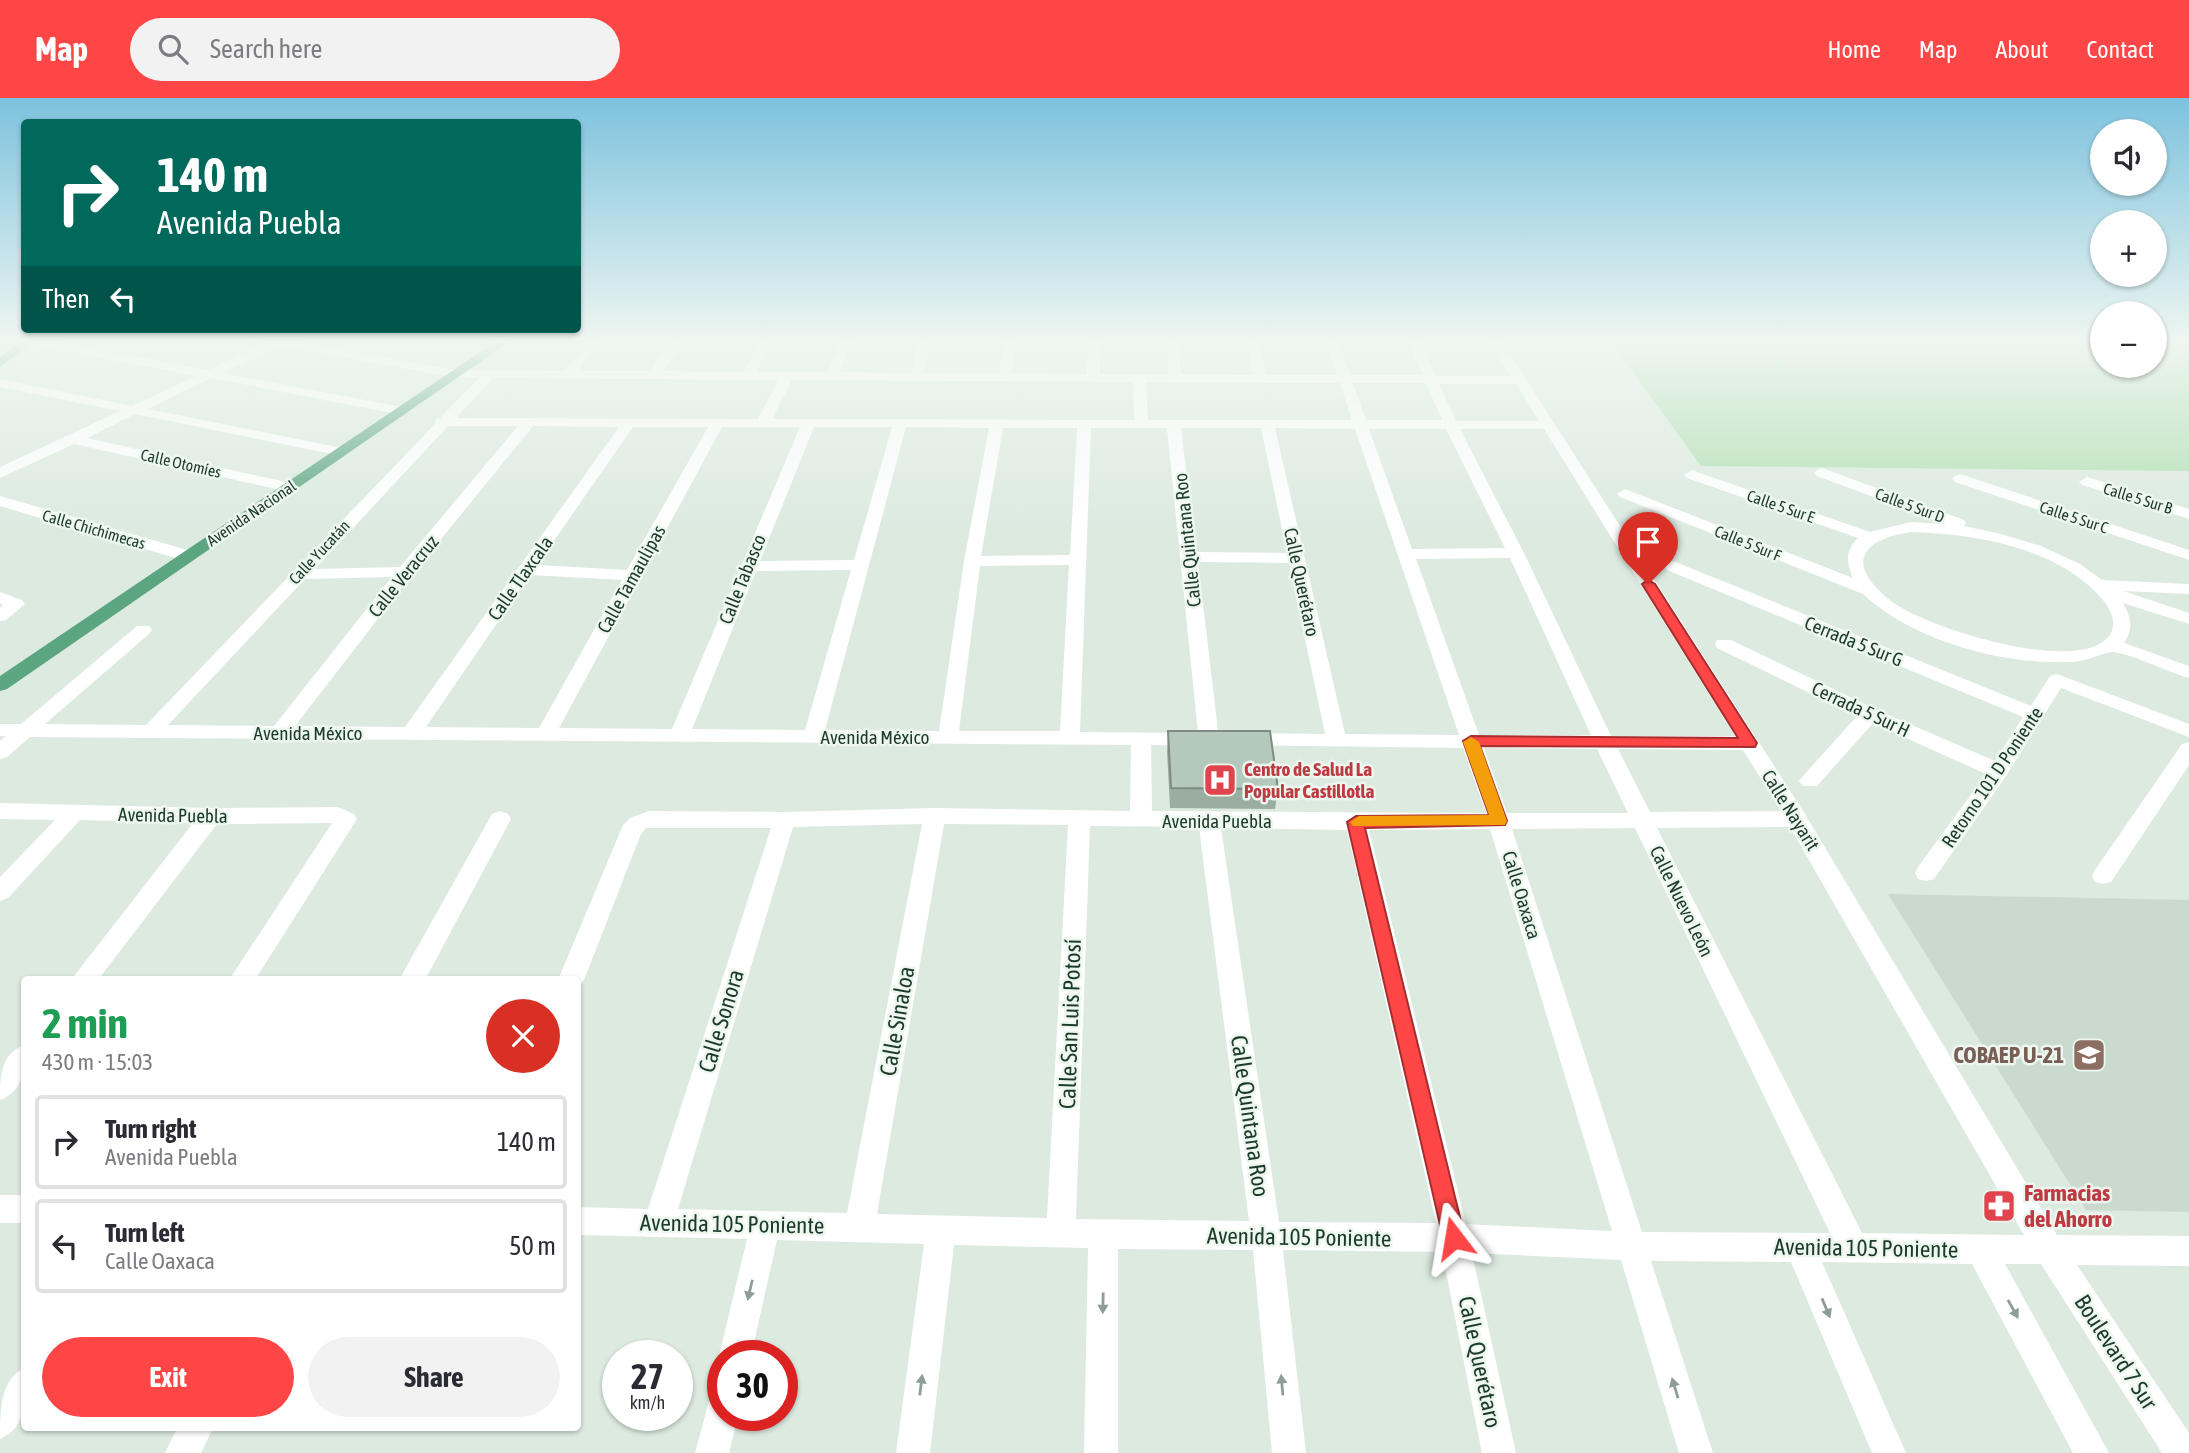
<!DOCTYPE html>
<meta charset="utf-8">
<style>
:root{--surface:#fff;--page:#f2f2f3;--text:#2b2b33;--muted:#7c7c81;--line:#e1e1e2;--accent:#ff4646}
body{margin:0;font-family:"Asap Condensed",sans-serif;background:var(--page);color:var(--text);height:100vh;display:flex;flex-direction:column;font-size:26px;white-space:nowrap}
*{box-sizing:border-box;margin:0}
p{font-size:23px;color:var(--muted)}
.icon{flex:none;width:38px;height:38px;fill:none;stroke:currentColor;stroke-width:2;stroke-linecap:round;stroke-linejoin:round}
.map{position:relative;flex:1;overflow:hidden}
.sheet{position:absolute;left:21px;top:878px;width:560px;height:455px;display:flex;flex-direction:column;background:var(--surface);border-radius:7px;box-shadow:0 2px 5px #0004}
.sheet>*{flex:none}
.banner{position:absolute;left:21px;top:21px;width:560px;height:214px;border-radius:7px;box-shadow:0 2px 5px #0004;background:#00695c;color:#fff;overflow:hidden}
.buttons{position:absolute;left:2090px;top:21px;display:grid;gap:14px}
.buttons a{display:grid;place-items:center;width:77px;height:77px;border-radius:50%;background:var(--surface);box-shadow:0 2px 5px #0004;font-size:35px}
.speed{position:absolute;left:602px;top:1242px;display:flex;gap:14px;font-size:35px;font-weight:700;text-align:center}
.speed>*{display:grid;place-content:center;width:91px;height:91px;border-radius:50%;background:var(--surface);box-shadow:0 2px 5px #0004;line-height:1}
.speed small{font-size:18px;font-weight:400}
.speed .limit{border:10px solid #d22;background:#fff;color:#111}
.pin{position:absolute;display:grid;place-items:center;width:60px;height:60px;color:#fff;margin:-72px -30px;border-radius:50% 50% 50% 0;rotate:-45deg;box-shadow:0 0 7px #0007}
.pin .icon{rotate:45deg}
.me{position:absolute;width:77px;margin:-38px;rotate:346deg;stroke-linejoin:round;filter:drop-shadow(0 0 5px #0008)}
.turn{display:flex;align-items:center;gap:24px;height:147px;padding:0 21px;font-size:32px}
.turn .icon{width:91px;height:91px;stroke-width:2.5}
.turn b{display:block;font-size:49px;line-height:60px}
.then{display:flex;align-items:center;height:66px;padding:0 21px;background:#0003;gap:14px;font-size:26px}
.round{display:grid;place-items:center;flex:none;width:74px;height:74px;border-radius:37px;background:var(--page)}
.head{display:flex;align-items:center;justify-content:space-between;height:119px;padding:0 21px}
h1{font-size:42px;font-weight:700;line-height:52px;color:#1e9e55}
.button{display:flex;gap:14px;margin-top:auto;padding:14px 21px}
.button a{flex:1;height:80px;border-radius:42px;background:var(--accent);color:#fff;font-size:28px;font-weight:700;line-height:80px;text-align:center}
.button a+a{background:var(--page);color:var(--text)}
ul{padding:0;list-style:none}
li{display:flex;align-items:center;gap:21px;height:94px;margin:0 14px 10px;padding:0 7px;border:4px solid var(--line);border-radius:7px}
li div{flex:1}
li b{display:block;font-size:26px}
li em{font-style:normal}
header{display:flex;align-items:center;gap:42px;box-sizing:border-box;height:98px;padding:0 35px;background:var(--accent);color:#fff}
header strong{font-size:33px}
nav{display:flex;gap:38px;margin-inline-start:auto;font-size:24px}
.search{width:490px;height:63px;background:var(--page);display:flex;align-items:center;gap:18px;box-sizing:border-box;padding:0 24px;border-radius:38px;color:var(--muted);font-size:26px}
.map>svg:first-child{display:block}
</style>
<header>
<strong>Map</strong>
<div class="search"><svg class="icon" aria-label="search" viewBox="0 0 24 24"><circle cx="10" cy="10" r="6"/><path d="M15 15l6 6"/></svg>Search here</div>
<nav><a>Home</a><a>Map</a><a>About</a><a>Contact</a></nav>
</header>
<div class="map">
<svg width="2189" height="1355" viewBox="0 0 2189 1355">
<rect width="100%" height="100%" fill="#dceae0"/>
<path fill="#cadacf" d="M 1888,796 L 2189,802 L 2189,1114 L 2086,1112 Z"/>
<path fill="#b2dfb3" d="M 1611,244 L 2102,244 L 2102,268 L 2154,268 L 2154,244 L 2189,244 L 2189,373 L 1701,368 Z"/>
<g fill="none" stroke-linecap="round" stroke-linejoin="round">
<g fill="#fff" fill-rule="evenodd">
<path d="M 35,244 L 60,244 L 208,272 L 268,244 L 299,244 L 457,272 L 565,273 L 588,244 L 600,244 L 578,273 L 650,273 L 671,244 L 683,244 L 663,273 L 744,274 L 758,244 L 770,244 L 757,274 L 827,274 L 839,244 L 851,244 L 840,274 L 911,275 L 918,244 L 930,244 L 924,275 L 999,275 L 1004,244 L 1016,244 L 1012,275 L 1087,276 L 1088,244 L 1100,244 L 1100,276 L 1168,276 L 1167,244 L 1179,244 L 1181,276 L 1253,277 L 1247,244 L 1259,244 L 1266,277 L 1337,277 L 1326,244 L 1338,244 L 1350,277 L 1422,277 L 1408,244 L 1420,244 L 1436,278 L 1511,278 L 1490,244 L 1502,244 L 1805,716 L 2057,1137 L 2189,1138 L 2189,1168 L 2077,1167 L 2189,1335 L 2189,1355 L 2162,1355 L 2041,1166 L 2005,1166 L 2109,1355 L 2073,1355 L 1972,1166 L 1822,1164 L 1906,1355 L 1872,1355 L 1791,1164 L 1651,1163 L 1713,1355 L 1679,1355 L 1621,1162 L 1472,1155 L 1516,1355 L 1482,1355 L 1442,1154 L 1283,1152 L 1306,1355 L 1272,1355 L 1253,1152 L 1118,1151 L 1118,1355 L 1084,1355 L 1088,1150 L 954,1147 L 930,1355 L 896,1355 L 924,1146 L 777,1142 L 751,1258 L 723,1258 L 723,1268 L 719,1258 L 747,1141 L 578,1137 L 578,1109 L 648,1111 L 771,730 L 646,730 L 641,736 L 584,882 L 578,890 L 578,882 L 558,882 L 623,727 L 630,720 L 649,713 L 784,714 L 934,710 L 1130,713 L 1131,647 L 30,639 L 7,659 L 0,661 L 0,643 L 6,638 L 0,638 L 0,626 L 21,626 L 137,528 L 149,528 L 152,532 L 149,536 L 45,626 L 146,627 L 435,326 L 436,321 L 440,320 L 479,280 L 457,280 L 280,248 L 223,275 L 402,309 L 409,313 L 402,317 L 211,280 L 148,311 L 342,350 L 349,354 L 342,358 L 135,316 L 87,340 L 295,386 L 298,389 L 290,394 L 74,346 L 0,380 L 0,369 L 120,313 L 0,289 L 0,281 L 132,308 L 196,278 L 41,248 ZM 493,280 L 778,282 L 758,321 L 456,320 ZM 792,282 L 1133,284 L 1134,322 L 772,321 ZM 1146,284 L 1340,285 L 1352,322 L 1148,322 ZM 1353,285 L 1426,285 L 1442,322 L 1366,322 ZM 1439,286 L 1516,286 L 1539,323 L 1456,323 ZM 448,328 L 518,328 L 400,469 L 315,471 ZM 533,328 L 619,329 L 405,629 L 295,628 L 411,478 ZM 633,329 L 708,329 L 627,472 L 537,467 ZM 722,329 L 800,329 L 672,631 L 559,630 ZM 814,329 L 892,329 L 854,462 L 760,463 ZM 906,329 L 989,330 L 964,463 L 939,633 L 825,632 ZM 1003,330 L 1077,330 L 1070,457 L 981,458 ZM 1091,330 L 1167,330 L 1198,635 L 1080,634 ZM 1181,330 L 1261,330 L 1287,455 L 1196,454 ZM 1275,330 L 1355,331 L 1459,637 L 1345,636 ZM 1369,331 L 1446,331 L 1505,450 L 1412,451 ZM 1460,331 L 1544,331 L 1735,638 L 1611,638 L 1524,455 ZM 1510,460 L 1591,637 L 1479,637 L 1416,461 ZM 1198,464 L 1289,465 L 1325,636 L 1245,635 L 1238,637 L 1235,642 L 1238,647 L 1463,650 L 1486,715 L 1152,713 L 1151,647 L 1209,648 L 1216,646 L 1219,641 ZM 1069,467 L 1060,633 L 959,633 L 980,468 ZM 851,472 L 805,632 L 692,631 L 756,473 ZM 530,477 L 622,482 L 539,630 L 426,629 ZM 392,479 L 274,628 L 168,627 L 305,481 ZM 1484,650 L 1597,651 L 1628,715 L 1507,715 ZM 1618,651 L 1743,652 L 1781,713 L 1650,714 ZM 922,726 L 847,1115 L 678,1111 L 793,729 ZM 944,726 L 1068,727 L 1047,1120 L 877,1116 ZM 1090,728 L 1199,729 L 1249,1123 L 1076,1121 ZM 1790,729 L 2024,1137 L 1862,1135 L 1657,730 ZM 1221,730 L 1347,732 L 1436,1125 L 1279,1124 ZM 1635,730 L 1830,1135 L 1642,1134 L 1512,731 ZM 1490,731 L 1612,1133 L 1466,1126 L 1369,732 Z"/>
<path d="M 1822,370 L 1964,422 L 1966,425 L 1964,428 L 2001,436 L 2041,448 L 2080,466 L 2102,482 L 2189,486 L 2189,496 L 2123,493 L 2189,515 L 2189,526 L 2123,505 C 2131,520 2134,530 2124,545 L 2189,568 L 2189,580 C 2170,575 2129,555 2113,554 C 2106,554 2095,559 2088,561 C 2079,564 2070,564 2061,564 C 1998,566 1909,540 1863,496 L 1620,399 L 1617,396 L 1625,391 L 1630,393 L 1853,480 C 1846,464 1845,453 1858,440 L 1687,380 L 1684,377 L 1692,372 L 1697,374 L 1870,434 L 1911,424 L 1946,426 L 1817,378 L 1814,375 L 1817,372 ZM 1911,434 C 1975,436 2058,449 2102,501 C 2110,510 2117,524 2111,535 C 2085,581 1924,529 1891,503 C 1846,468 1858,442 1911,434 Z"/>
<path d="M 1960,376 L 2189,452 L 2189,462 L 1955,384 L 1952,381 L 1955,378 Z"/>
<path d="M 2087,379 L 2189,411 L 2189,421 L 2082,387 L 2079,384 Z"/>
<path d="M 0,398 L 194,454 L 196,458 L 188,463 L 182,462 L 0,408 Z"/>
<path d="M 1673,463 L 2031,608 L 2050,578 L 2057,576 L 2189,626 L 2189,639 L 2061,590 L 2006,678 L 1934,781 L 1926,783 L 1918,781 L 1915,775 L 1918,769 L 1986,676 L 1873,625 L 1817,688 L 1803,688 L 1799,683 L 1803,678 L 1857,618 L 1717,550 L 1715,546 L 1717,542 L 1731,542 L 1877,612 L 1995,663 L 2023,619 L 1667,472 L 1665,468 Z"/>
<path d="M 0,494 L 22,502 L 25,506 L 6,522 L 0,523 L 0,510 L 3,507 L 0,505 Z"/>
<path d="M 2189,644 L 2189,667 L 2111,784 L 2103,786 L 2095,784 L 2092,778 L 2095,772 L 2182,646 Z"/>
<path d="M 0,705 L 211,710 L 338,709 L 354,716 L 357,721 L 255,882 L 229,882 L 332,725 L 217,726 L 98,882 L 71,882 L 193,725 L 80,722 L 8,800 L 0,803 L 0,779 L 55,722 L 0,721 Z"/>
<path d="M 500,713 L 508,716 L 511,721 L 425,882 L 399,882 L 492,716 Z"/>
<path d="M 24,947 C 26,969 24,993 0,1002 C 0,979 0,956 24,947 Z"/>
<rect x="0" y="1097" width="24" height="28"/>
<path d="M 24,1270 C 26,1296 29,1329 0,1341 C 0,1313 0,1282 24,1270 Z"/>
<path d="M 723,1291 L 723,1318 L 738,1318 L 729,1355 L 695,1355 L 711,1296 Z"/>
<path d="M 177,1330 L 213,1330 L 201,1355 L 165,1355 Z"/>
</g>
<g fill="#5ba580" fill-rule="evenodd">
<path d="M 19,244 L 33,244 L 0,269 L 0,259 Z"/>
<path d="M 495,244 L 509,244 L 7,591 L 0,593 L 0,578 Z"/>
</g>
</g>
<path fill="#9baca1" d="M 1168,633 L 1278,691 L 1275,711 L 1170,710 L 1167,653 Z"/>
<path fill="#b4c8bb" stroke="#7e8c83" stroke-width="2" d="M 1168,633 L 1270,633 L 1278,691 L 1171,690 Z"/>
<defs><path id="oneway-solid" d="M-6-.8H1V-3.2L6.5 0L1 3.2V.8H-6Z" transform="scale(1.75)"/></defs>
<g fill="#8e9d95">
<use href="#oneway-solid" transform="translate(750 1192) rotate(103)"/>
<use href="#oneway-solid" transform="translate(1103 1205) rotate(91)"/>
<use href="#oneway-solid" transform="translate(1826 1210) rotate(67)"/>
<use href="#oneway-solid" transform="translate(2013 1211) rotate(61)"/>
<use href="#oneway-solid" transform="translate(921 1287) rotate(-83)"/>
<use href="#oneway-solid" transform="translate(1282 1287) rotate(-95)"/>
<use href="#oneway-solid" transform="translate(1675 1290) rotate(-107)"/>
</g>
<linearGradient id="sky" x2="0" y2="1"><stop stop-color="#7dc2de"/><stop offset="0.56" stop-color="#eff6f1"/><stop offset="1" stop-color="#eff6f1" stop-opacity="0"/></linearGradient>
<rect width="2189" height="434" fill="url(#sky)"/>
<path fill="#ff4646" stroke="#a62e2e" stroke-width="2" d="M 1648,482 L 1655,486 L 1757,645 L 1755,649 L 1480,648 L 1507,723 L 1505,727 L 1365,730 L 1465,1140 L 1462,1148 L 1454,1151 L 1446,1148 L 1443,1140 L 1347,724 L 1356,718 L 1489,717 L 1463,643 L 1471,638 L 1738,640 L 1642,486 Z"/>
<path fill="#f59e0b" d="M 1471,639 L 1479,644 L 1507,723 L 1505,727 L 1353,728 L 1350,724 L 1359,718 L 1489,717 L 1463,644 Z"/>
<defs>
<symbol id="hospital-square" viewBox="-11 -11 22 22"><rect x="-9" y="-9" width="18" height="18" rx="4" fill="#e0444e" stroke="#edf7ef"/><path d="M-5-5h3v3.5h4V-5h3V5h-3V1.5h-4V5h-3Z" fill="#fff"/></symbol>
<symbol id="school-square" viewBox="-11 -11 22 22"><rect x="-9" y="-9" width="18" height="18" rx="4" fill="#8d6e63" stroke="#edf7ef"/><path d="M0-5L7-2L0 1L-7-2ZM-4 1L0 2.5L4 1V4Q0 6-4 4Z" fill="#fff"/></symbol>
<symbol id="pharmacy-square" viewBox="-11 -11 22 22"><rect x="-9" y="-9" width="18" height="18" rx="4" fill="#e0444e" stroke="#edf7ef"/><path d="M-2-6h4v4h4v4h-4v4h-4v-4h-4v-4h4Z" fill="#fff"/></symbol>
</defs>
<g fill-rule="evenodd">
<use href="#hospital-square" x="1201" y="663" width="38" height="38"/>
<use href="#school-square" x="2070" y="938" width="38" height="38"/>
<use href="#pharmacy-square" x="1980" y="1089" width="38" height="38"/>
</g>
<g text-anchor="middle" stroke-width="5" stroke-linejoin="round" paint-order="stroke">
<g font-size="16" fill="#1d3b2b" stroke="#edf7ef">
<text transform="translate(181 365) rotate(13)" y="6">Calle Otomíes</text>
<text transform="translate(2138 400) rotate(17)" y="6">Calle 5 Sur B</text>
<text transform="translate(1910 407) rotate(20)" y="6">Calle 5 Sur D</text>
<text transform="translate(1781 408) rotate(19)" y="6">Calle 5 Sur E</text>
<text transform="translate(251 415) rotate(-34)" y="6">Avenida Nacional</text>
<text transform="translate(2074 419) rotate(18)" y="6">Calle 5 Sur C</text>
<text transform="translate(94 431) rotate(16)" y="6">Calle Chichimecas</text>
<text transform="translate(1748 445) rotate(22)" y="6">Calle 5 Sur F</text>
<text transform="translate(319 454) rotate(-47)" y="6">Calle Yucatán</text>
</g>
<g font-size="19" fill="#1d3b2b" stroke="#edf7ef">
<text transform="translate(1187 442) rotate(-96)" y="7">Calle Quintana Roo</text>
<text transform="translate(403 478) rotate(-51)" y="7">Calle Veracruz</text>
<text transform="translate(520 480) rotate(-55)" y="7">Calle Tlaxcala</text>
<text transform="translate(631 481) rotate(-61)" y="7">Calle Tamaulipas</text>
<text transform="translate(742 481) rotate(-68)" y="7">Calle Tabasco</text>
<text transform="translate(1302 484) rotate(78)" y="7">Calle Querétaro</text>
<text transform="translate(1854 543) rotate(22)" y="7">Cerrada 5 Sur G</text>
<text transform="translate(1861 611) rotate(25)" y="7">Cerrada 5 Sur H</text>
<text x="308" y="642">Avenida México</text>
<text x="875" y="646">Avenida México</text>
<text transform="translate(1992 679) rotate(-56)" y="7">Retorno 101 D Poniente</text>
<text transform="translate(1791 712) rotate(58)" y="7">Calle Nayarit</text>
<text transform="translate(173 717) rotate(1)" y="7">Avenida Puebla</text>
<text x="1217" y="730">Avenida Puebla</text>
<text transform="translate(1522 797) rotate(73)" y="7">Calle Oaxaca</text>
<text transform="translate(1682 803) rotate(64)" y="7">Calle Nuevo León</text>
</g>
<g font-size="19" font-weight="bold" fill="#be3a42" stroke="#edf7ef" text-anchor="start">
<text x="1244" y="678">Centro de Salud La<tspan x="1244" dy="22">Popular Castillotla</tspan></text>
</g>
<g font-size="23" fill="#1d3b2b" stroke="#edf7ef">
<text transform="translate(721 923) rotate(-73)" y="8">Calle Sonora</text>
<text transform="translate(897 923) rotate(-80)" y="8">Calle Sinaloa</text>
<text transform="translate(1070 926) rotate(-88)" y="8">Calle San Luis Potosí</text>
<text transform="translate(1250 1018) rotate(82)" y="8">Calle Quintana Roo</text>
<text transform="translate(732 1126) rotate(1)" y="8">Avenida 105 Poniente</text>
<text transform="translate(1299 1139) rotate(1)" y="8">Avenida 105 Poniente</text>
<text transform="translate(1866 1150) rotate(1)" y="8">Avenida 105 Poniente</text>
<text transform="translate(2116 1254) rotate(57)" y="8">Boulevard 7 Sur</text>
<text transform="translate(1480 1264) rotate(78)" y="8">Calle Querétaro</text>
</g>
<g font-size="23" font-weight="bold" fill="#785e54" stroke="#edf7ef" text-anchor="end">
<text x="2064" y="965">COBAEP U-21</text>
</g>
<g font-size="23" font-weight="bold" fill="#be3a42" stroke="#edf7ef" text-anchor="start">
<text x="2024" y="1103">Farmacias<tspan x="2024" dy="26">del Ahorro</tspan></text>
</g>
</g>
</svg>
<div class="buttons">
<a><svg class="icon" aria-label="sound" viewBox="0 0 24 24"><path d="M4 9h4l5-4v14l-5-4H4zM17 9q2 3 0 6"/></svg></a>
<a>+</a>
<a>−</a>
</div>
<div class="speed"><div>27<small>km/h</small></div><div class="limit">30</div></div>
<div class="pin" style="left:1648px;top:486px;background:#d93025"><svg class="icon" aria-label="arrive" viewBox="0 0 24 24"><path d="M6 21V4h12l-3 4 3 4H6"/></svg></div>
<svg class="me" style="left:1454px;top:1140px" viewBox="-20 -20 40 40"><path d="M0-17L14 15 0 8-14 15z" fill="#ff4646" stroke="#fff" stroke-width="4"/></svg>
<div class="banner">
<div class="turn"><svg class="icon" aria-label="right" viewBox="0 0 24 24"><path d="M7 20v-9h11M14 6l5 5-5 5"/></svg><div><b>140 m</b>Avenida Puebla</div></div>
<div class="then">Then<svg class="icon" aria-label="left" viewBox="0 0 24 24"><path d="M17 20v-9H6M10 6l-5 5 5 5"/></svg></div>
</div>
<section class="sheet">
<div class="head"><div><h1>2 min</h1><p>430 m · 15:03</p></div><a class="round" style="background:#d93025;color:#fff"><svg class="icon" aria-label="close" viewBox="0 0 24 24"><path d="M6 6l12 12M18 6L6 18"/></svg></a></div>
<ul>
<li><svg class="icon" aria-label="right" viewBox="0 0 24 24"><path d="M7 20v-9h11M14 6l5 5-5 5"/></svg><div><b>Turn right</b><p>Avenida Puebla</p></div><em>140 m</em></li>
<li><svg class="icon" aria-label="left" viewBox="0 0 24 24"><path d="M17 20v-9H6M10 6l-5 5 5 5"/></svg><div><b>Turn left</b><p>Calle Oaxaca</p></div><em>50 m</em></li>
</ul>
<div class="button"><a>Exit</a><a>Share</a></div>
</section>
</div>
